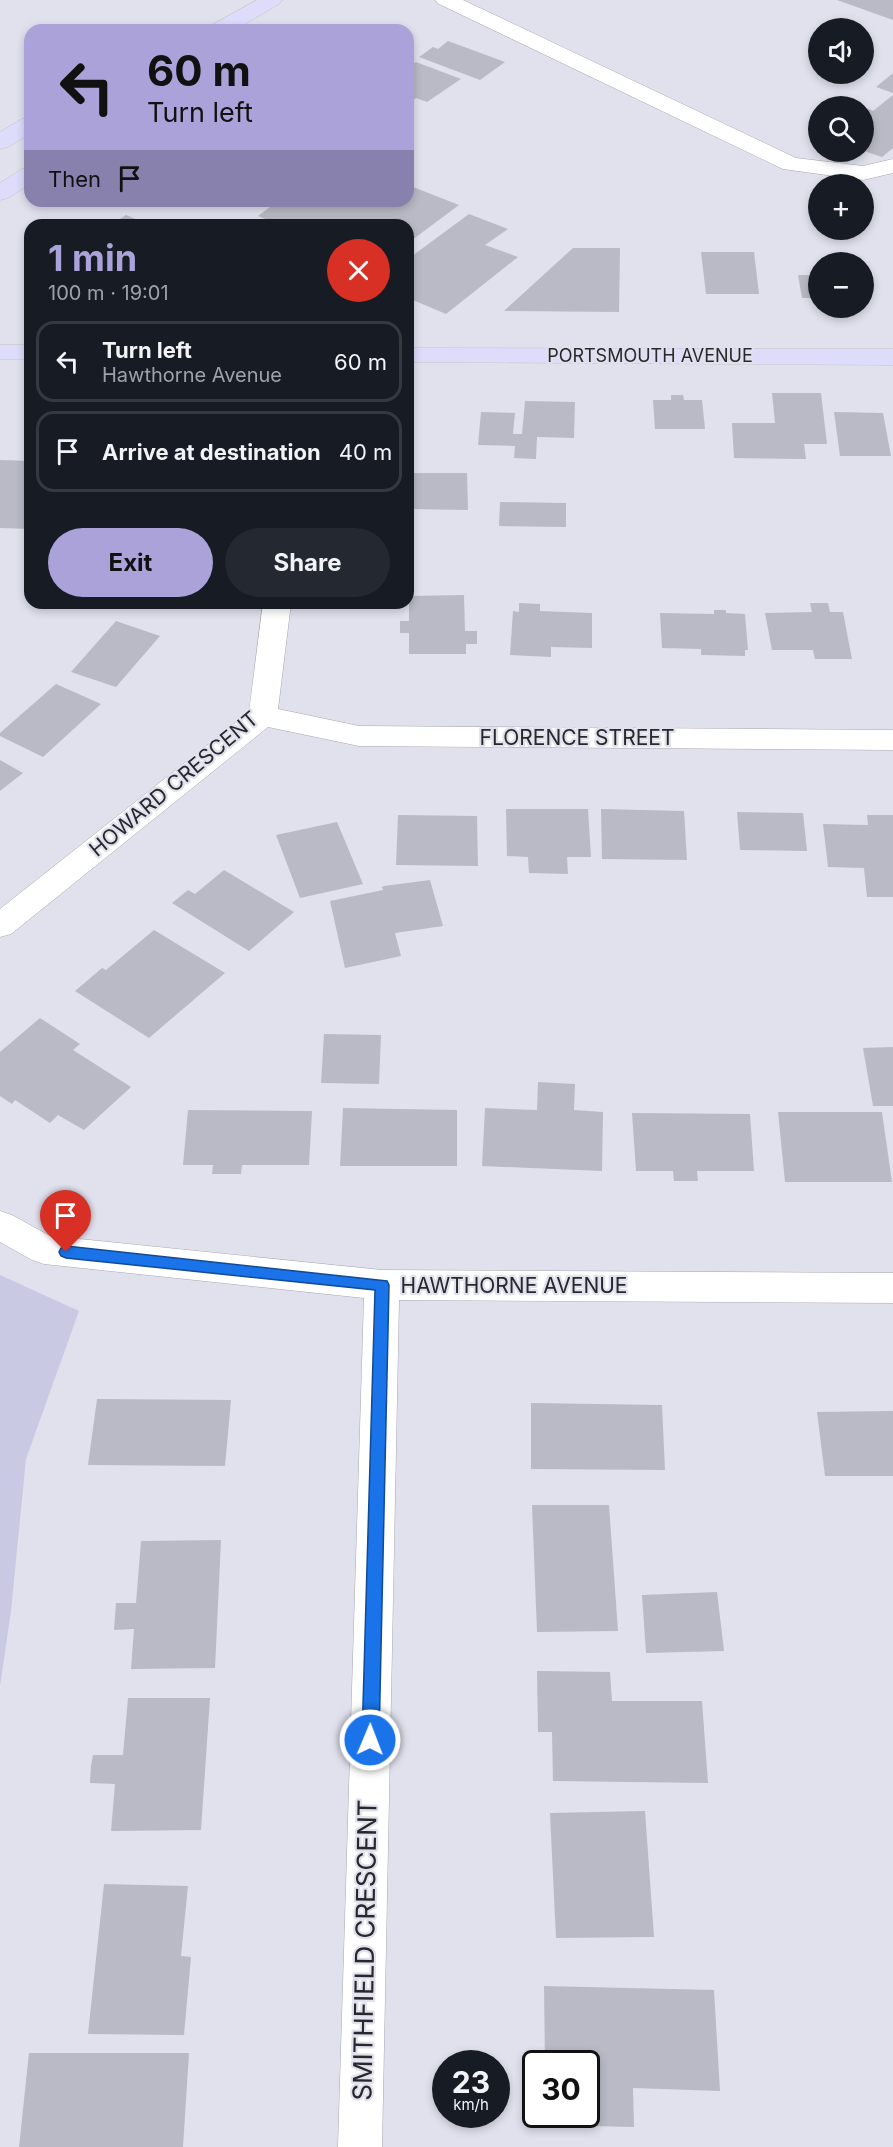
<!DOCTYPE html>
<meta charset="utf-8">
<style>
:root{--surface:#171b24;--page:#242831;--text:#f1f3f6;--muted:#9ea1a6;--line:#363941;--accent:#aba2da}
body{margin:0;font-family:Inter,sans-serif;background:var(--page);color:var(--text);height:100vh;display:flex;flex-direction:column;font-size:22px;white-space:nowrap}
*{box-sizing:border-box;margin:0}
p{font-size:20px;color:var(--muted)}
.icon{flex:none;width:33px;height:33px;fill:none;stroke:currentColor;stroke-width:2;stroke-linecap:round;stroke-linejoin:round}
.map{position:relative;flex:1;overflow:hidden}
.sheet{position:absolute;left:24px;top:219px;width:390px;height:390px;display:flex;flex-direction:column;background:var(--surface);border-radius:18px;box-shadow:0 3px 9px #0003}
.sheet>*{flex:none}
.hud{position:absolute;left:24px;top:24px;width:390px;height:183px;border-radius:18px;box-shadow:0 3px 9px #0003;background:#aba2da;color:#111;overflow:hidden}
.fabs{position:absolute;left:808px;top:18px;display:grid;gap:12px}
.fabs a{display:grid;place-items:center;width:66px;height:66px;border-radius:50%;background:var(--surface);box-shadow:0 3px 9px #0003;font-size:30px}
.speed{position:absolute;left:432px;top:2050px;display:flex;gap:12px;font-size:30px;font-weight:700;text-align:center}
.speed>*{display:grid;place-content:center;width:78px;height:78px;border-radius:50%;background:var(--surface);box-shadow:0 3px 9px #0003;line-height:1}
.speed small{font-size:15px;font-weight:400}
.speed .limit{border:3px solid #111;border-radius:9px;background:#fff;color:#111}
.pin{position:absolute;display:grid;place-items:center;width:51px;height:51px;color:#fff;margin:-62px -26px;border-radius:50% 50% 50% 0;rotate:-45deg;box-shadow:0 0 6px #0007}
.pin .icon{rotate:45deg}
.me{position:absolute;width:66px;margin:-33px;rotate:1deg;stroke-linejoin:round;filter:drop-shadow(0 0 4px #0008)}
.turn{display:flex;align-items:center;gap:21px;height:126px;padding:0 24px;font-size:27px}
.turn .icon{width:78px;height:78px;stroke-width:2.5}
.turn b{display:block;font-size:42px;line-height:51px}
.then{display:flex;align-items:center;height:57px;padding:0 24px;background:#0003;gap:12px;font-size:22px}
.round{display:grid;place-items:center;flex:none;width:63px;height:63px;border-radius:32px;background:var(--page)}
.headline{display:flex;align-items:center;justify-content:space-between;height:102px;padding:0 24px}
h1{font-size:36px;font-weight:700;line-height:45px;color:var(--accent)}
.action{display:flex;gap:12px;margin-top:auto;padding:12px 24px}
.action a{flex:1;height:69px;border-radius:36px;background:var(--accent);color:#111;font-size:24px;font-weight:700;line-height:69px;text-align:center}
.action a+a{background:var(--page);color:var(--text)}
ul{padding:0;list-style:none}
li{display:flex;align-items:center;gap:18px;height:81px;margin:0 12px 9px;padding:0 12px;border:3px solid var(--line);border-radius:18px}
li div{flex:1}
li b{display:block;font-size:22px}
li em{font-style:normal}
.map>svg:first-child{display:block}
</style>
<div class="map">
<svg width="893" height="2147" viewBox="0 0 893 2147">
<rect width="100%" height="100%" fill="#e0e1ed"/>
<path fill="#c9c9e4" d="M 0,1275 L 79,1311 L 26,1459 L 11,1611 L 0,1686 Z"/>
<g fill="#babac6">
<path d="M 837,0 L 893,0 L 893,20 Z"/>
<path d="M 448,41 L 505,62 L 480,80 L 419,57 L 433,47 L 438,49 Z"/>
<path d="M 416,62 L 461,79 L 427,102 L 416,98 L 408,103 L 408,67 Z"/>
<path d="M 893,73 L 893,93 L 876,87 Z"/>
<path d="M 893,95 L 893,148 L 882,157 L 864,151 L 864,107 L 873,111 Z"/>
<path d="M 408,185 L 459,205 L 408,243 L 408,225 L 280,225 L 258,216 L 278,201 L 408,201 Z"/>
<path d="M 469,214 L 508,229 L 485,245 L 518,257 L 446,314 L 408,298 L 408,259 Z"/>
<path d="M 126,215 L 150,225 L 111,225 Z"/>
<path d="M 573,248 L 620,248 L 619,312 L 504,311 Z"/>
<path d="M 701,252 L 754,252 L 759,294 L 706,294 Z"/>
<path d="M 798,275 L 819,275 L 819,298 L 802,298 Z"/>
<path d="M 772,393 L 821,393 L 827,444 L 804,444 L 806,459 L 734,458 L 732,423 L 775,423 Z"/>
<path d="M 671,395 L 683,395 L 684,400 L 702,400 L 705,429 L 655,429 L 653,400 L 671,400 Z"/>
<path d="M 525,401 L 575,402 L 574,438 L 537,437 L 536,459 L 514,458 L 515,446 L 478,445 L 481,412 L 515,413 L 513,434 L 522,434 Z"/>
<path d="M 834,412 L 883,413 L 891,456 L 840,456 Z"/>
<path d="M 0,460 L 30,461 L 30,529 L 0,528 Z"/>
<path d="M 408,473 L 467,473 L 468,510 L 408,509 Z"/>
<path d="M 500,502 L 566,503 L 566,527 L 499,526 Z"/>
<path d="M 464,595 L 465,631 L 477,631 L 477,644 L 466,644 L 466,654 L 409,654 L 409,633 L 400,633 L 400,621 L 409,621 L 409,596 Z"/>
<path d="M 519,603 L 540,604 L 540,611 L 592,613 L 592,648 L 551,647 L 551,657 L 510,655 L 513,611 L 519,612 Z"/>
<path d="M 810,603 L 828,603 L 830,612 L 843,612 L 852,659 L 815,659 L 813,650 L 772,650 L 765,613 L 812,612 Z"/>
<path d="M 714,610 L 726,610 L 726,613 L 745,614 L 748,650 L 745,650 L 745,656 L 701,655 L 701,649 L 662,648 L 660,613 L 714,614 Z"/>
<path d="M 116,621 L 160,636 L 116,687 L 71,672 Z"/>
<path d="M 56,684 L 101,704 L 43,757 L 0,736 L 0,733 Z"/>
<path d="M 0,760 L 23,773 L 0,791 Z"/>
<path d="M 506,809 L 588,809 L 591,857 L 567,857 L 568,874 L 529,873 L 528,857 L 507,856 Z"/>
<path d="M 601,809 L 684,811 L 687,860 L 602,859 Z"/>
<path d="M 737,812 L 803,813 L 807,851 L 740,850 Z"/>
<path d="M 398,815 L 477,816 L 478,866 L 396,865 Z"/>
<path d="M 867,815 L 893,815 L 893,897 L 867,897 L 864,868 L 828,867 L 823,824 L 868,825 Z"/>
<path d="M 337,822 L 363,884 L 300,898 L 276,835 Z"/>
<path d="M 224,870 L 294,912 L 249,951 L 172,903 L 188,890 L 195,894 Z"/>
<path d="M 430,880 L 443,926 L 395,933 L 401,956 L 345,968 L 330,901 L 383,890 L 382,887 L 384,886 Z"/>
<path d="M 154,930 L 225,973 L 149,1038 L 75,991 L 102,968 L 106,970 Z"/>
<path d="M 40,1018 L 80,1044 L 73,1050 L 131,1087 L 84,1130 L 58,1115 L 50,1123 L 15,1100 L 12,1104 L 0,1096 L 0,1052 Z"/>
<path d="M 324,1034 L 381,1035 L 379,1084 L 321,1083 Z"/>
<path d="M 893,1047 L 893,1106 L 873,1106 L 863,1048 Z"/>
<path d="M 538,1082 L 575,1084 L 574,1110 L 603,1112 L 602,1171 L 482,1166 L 485,1108 L 537,1110 Z"/>
<path d="M 343,1108 L 457,1110 L 457,1166 L 340,1166 Z"/>
<path d="M 188,1110 L 312,1111 L 309,1165 L 242,1165 L 241,1174 L 212,1174 L 213,1165 L 183,1165 Z"/>
<path d="M 778,1112 L 882,1112 L 892,1182 L 785,1182 Z"/>
<path d="M 632,1113 L 750,1114 L 754,1171 L 697,1171 L 698,1181 L 674,1181 L 673,1171 L 636,1171 Z"/>
<path d="M 97,1399 L 231,1400 L 225,1466 L 88,1465 Z"/>
<path d="M 531,1403 L 662,1405 L 665,1470 L 531,1469 Z"/>
<path d="M 893,1411 L 893,1476 L 825,1476 L 817,1412 Z"/>
<path d="M 532,1505 L 609,1505 L 618,1631 L 537,1632 Z"/>
<path d="M 221,1540 L 215,1668 L 131,1669 L 134,1629 L 114,1630 L 116,1603 L 136,1603 L 141,1541 Z"/>
<path d="M 717,1592 L 724,1651 L 646,1653 L 642,1595 Z"/>
<path d="M 537,1671 L 610,1672 L 612,1701 L 702,1701 L 708,1783 L 553,1781 L 552,1732 L 538,1732 Z"/>
<path d="M 128,1698 L 210,1698 L 201,1830 L 111,1831 L 115,1784 L 90,1783 L 91,1766 L 93,1755 L 123,1755 Z"/>
<path d="M 645,1811 L 654,1937 L 556,1938 L 550,1813 Z"/>
<path d="M 104,1884 L 188,1886 L 181,1956 L 191,1957 L 184,2035 L 88,2034 Z"/>
<path d="M 544,1986 L 714,1990 L 720,2091 L 633,2088 L 634,2127 L 545,2125 L 545,2115 L 586,2115 L 586,2064 L 545,2064 Z"/>
<path d="M 29,2053 L 189,2053 L 183,2147 L 19,2147 Z"/>
</g>
<g fill="none" stroke-linecap="round" stroke-linejoin="round">
<defs>
<g id="minor">
<path d="M 435,0 L 463,0 L 796,158 L 863,166 L 893,159 L 893,173 L 863,180 L 783,169 L 439,4 Z"/>
<path d="M 263,603 L 291,603 L 278,709 L 359,726 L 893,730 L 893,750 L 359,746 L 268,727 L 11,934 L 0,937 L 0,909 L 249,712 Z"/>
<path d="M 0,1211 L 12,1215 L 50,1236 L 382,1270 L 893,1273 L 893,1303 L 399,1300 L 382,2147 L 338,2147 L 364,1298 L 44,1264 L 32,1260 L 0,1242 Z"/>
</g>
<g id="major">
<path d="M 257,0 L 283,0 L 279,4 L 235,30 L 209,30 L 212,25 Z"/>
<path d="M 30,117 L 30,134 L 8,147 L 0,149 L 0,132 L 22,119 Z"/>
<path d="M 30,167 L 30,184 L 8,198 L 0,200 L 0,183 L 22,169 Z"/>
<rect x="0" y="345" width="30" height="14"/>
<path d="M 408,348 L 893,349 L 893,365 L 408,362 Z"/>
</g>
</defs>
<use href="#minor" stroke="#a7a7b3" stroke-width="1"/>
<use href="#major" stroke="#c3c3c4" stroke-width="1"/>
<use href="#minor" fill="#fff" fill-rule="evenodd"/>
<use href="#major" fill="#ddddfb" fill-rule="evenodd"/>
</g>
<path fill="#1a73e8" stroke="#114b97" stroke-width="1.5" d="M 66,1246 L 387,1281 L 389,1285 L 379,1740 L 376,1746 L 370,1748 L 364,1746 L 362,1740 L 375,1290 L 66,1258 L 61,1256 L 59,1252 L 61,1248 Z"/>
<g text-anchor="middle" stroke-width="4.5" stroke-linejoin="round" paint-order="stroke">
<g font-size="18" fill="#27272c" stroke="#e0e1ed">
<text x="650" y="362">PORTSMOUTH AVENUE</text>
</g>
<g font-size="21" fill="#27272c" stroke="#e0e1ed">
<text x="577" y="745">FLORENCE STREET</text>
<text transform="translate(174 784) rotate(-40)" y="7">HOWARD CRESCENT</text>
<text x="514" y="1293">HAWTHORNE AVENUE</text>
</g>
<g font-size="26" fill="#27272c" stroke="#e0e1ed">
<text transform="translate(365 1950) rotate(-89)" y="9">SMITHFIELD CRESCENT</text>
</g>
</g>
</svg>
<div class="fabs">
<a><svg class="icon" aria-label="sound" viewBox="0 0 24 24"><path d="M4 9h4l5-4v14l-5-4H4zM17 9q2 3 0 6"/></svg></a>
<a><svg class="icon" aria-label="search" viewBox="0 0 24 24"><circle cx="10" cy="10" r="6"/><path d="M15 15l6 6"/></svg></a>
<a>+</a>
<a>−</a>
</div>
<div class="speed"><div>23<small>km/h</small></div><div class="limit">30</div></div>
<div class="pin" style="left:66px;top:1252px;background:#d93025"><svg class="icon" aria-label="arrive" viewBox="0 0 24 24"><path d="M6 21V4h12l-3 4 3 4H6"/></svg></div>
<svg class="me" style="left:370px;top:1740px" viewBox="-20 -20 40 40"><circle r="17" fill="#1a73e8" stroke="#fff" stroke-width="3"/><path d="M0-11L8 9 0 5-8 9z" fill="#fff"/></svg>
<div class="hud">
<div class="turn"><svg class="icon" aria-label="left" viewBox="0 0 24 24"><path d="M17 20v-9H6M10 6l-5 5 5 5"/></svg><div><b>60 m</b>Turn left</div></div>
<div class="then">Then<svg class="icon" aria-label="arrive" viewBox="0 0 24 24"><path d="M6 21V4h12l-3 4 3 4H6"/></svg></div>
</div>
<section class="sheet">
<div class="headline"><div><h1>1 min</h1><p>100 m · 19:01</p></div><a class="round" style="background:#d93025;color:#fff"><svg class="icon" aria-label="close" viewBox="0 0 24 24"><path d="M6 6l12 12M18 6L6 18"/></svg></a></div>
<ul>
<li><svg class="icon" aria-label="left" viewBox="0 0 24 24"><path d="M17 20v-9H6M10 6l-5 5 5 5"/></svg><div><b>Turn left</b><p>Hawthorne Avenue</p></div><em>60 m</em></li>
<li><svg class="icon" aria-label="arrive" viewBox="0 0 24 24"><path d="M6 21V4h12l-3 4 3 4H6"/></svg><div><b>Arrive at destination</b></div><em>40 m</em></li>
</ul>
<div class="action"><a>Exit</a><a>Share</a></div>
</section>
</div>
